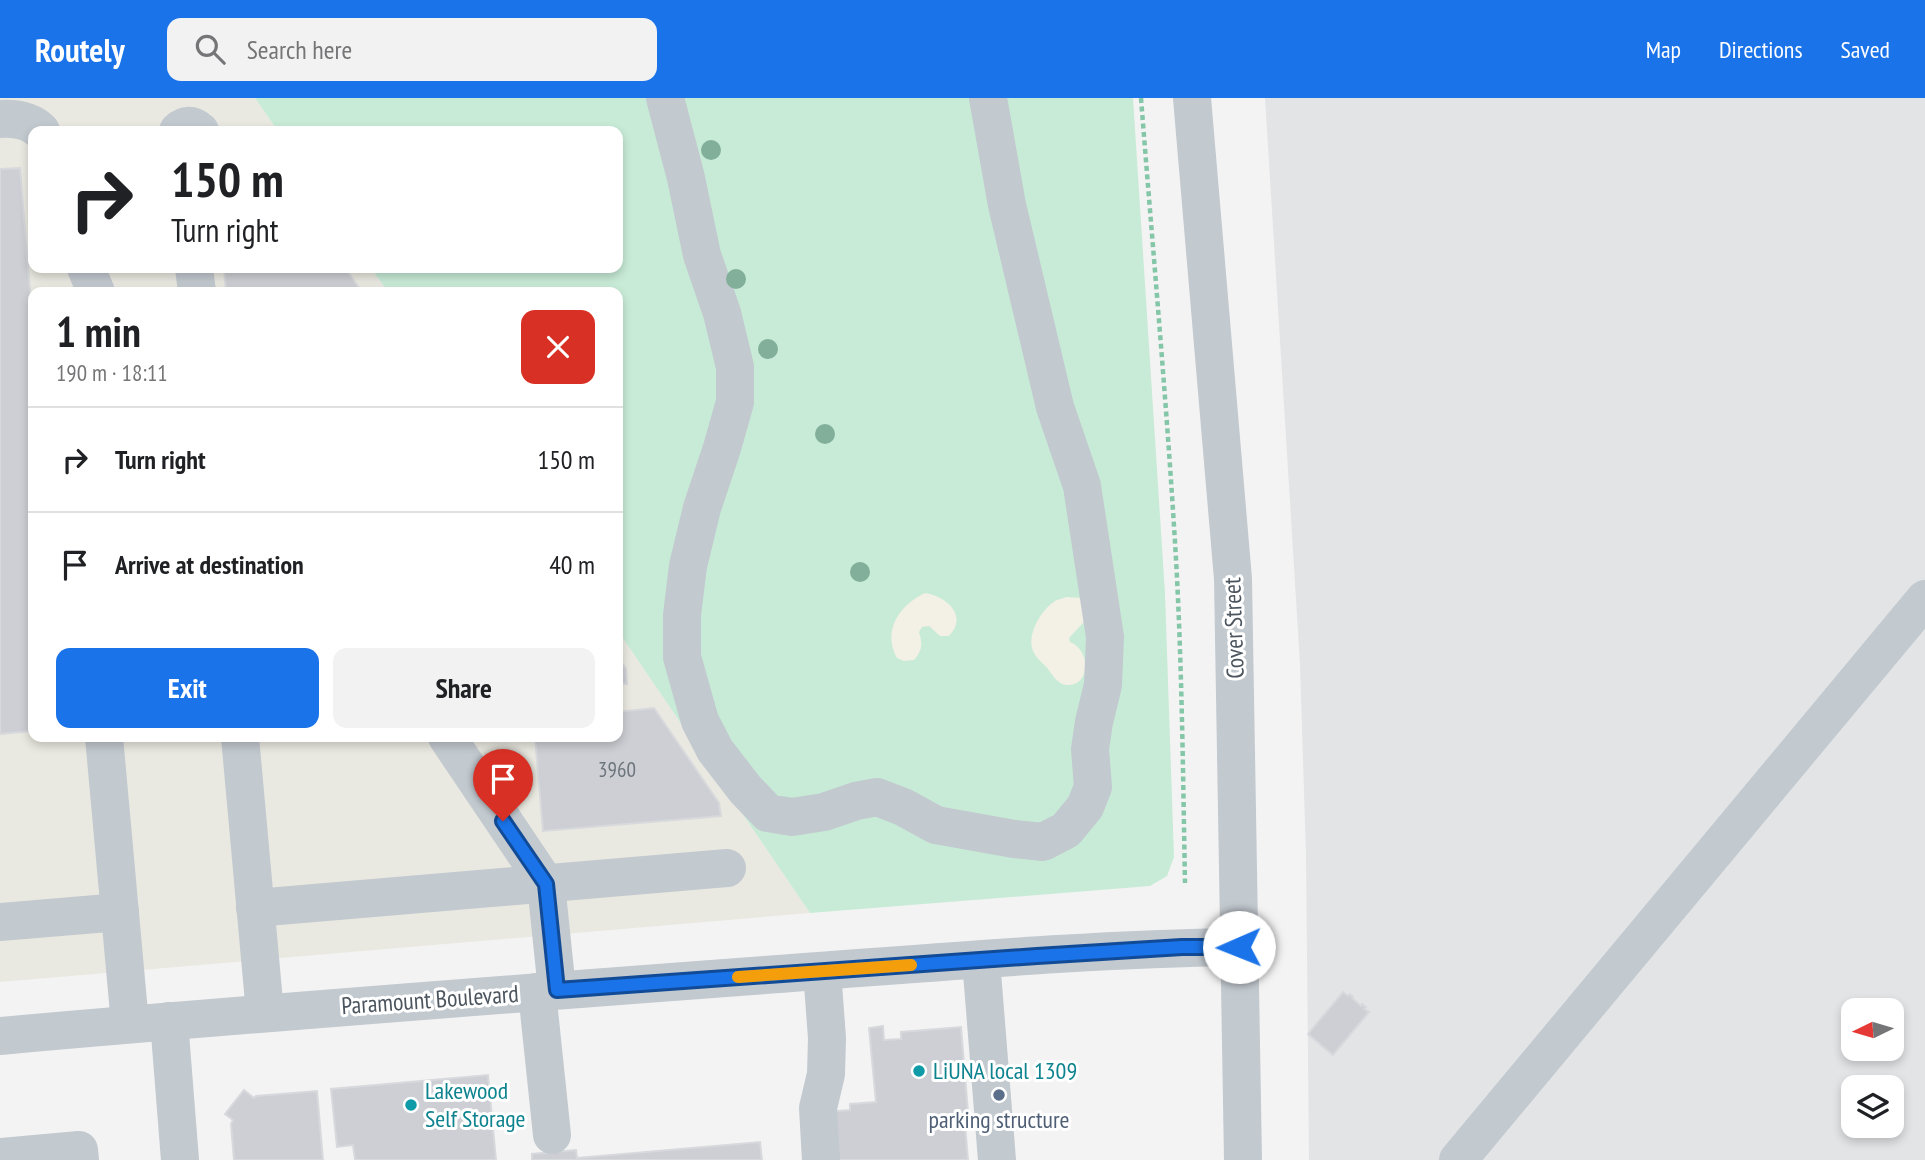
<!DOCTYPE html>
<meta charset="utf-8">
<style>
:root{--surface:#fff;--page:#f2f2f2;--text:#202124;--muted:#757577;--line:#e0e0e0;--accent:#1a73e8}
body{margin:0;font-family:"PT Sans Narrow",sans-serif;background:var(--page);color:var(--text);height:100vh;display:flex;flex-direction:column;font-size:26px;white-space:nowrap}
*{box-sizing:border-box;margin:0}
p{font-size:23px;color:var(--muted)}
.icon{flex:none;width:38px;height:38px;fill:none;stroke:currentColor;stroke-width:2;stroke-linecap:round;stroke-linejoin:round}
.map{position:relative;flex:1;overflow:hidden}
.side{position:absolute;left:28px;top:189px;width:595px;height:455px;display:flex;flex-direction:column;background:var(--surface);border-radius:14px;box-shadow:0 4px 10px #0003}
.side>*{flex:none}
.banner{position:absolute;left:28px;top:28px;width:595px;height:147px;border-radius:14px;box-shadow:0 4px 10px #0003;background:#fff;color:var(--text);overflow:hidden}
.needle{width:46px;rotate:265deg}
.tools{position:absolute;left:1841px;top:900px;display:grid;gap:14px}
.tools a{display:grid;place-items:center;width:63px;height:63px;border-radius:14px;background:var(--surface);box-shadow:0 4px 10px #0003;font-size:35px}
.pin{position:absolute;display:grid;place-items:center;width:60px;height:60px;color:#fff;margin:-72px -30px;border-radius:50% 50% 50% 0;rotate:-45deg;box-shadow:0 0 7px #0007}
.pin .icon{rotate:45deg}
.me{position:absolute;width:77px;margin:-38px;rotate:269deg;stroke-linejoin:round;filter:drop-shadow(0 0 5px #0008)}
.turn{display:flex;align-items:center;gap:24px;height:147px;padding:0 28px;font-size:32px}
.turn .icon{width:91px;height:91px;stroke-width:2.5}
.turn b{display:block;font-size:49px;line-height:60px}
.round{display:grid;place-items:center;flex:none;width:74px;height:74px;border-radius:14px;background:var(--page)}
.overview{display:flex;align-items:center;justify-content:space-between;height:119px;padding:0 28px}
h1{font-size:42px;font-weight:800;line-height:52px}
.cta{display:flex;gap:14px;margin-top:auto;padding:14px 28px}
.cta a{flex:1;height:80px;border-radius:14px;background:var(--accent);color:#fff;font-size:28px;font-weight:800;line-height:80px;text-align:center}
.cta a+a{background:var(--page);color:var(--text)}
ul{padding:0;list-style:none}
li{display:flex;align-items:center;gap:21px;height:105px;padding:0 28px;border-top:2px solid var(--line)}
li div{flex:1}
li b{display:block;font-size:26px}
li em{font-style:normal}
header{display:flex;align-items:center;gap:42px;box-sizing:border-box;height:98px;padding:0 35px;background:var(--accent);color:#fff}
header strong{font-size:33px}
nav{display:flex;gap:38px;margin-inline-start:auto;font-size:24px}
.search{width:490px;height:63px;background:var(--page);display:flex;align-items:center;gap:18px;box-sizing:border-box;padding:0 24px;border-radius:14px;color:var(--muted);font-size:26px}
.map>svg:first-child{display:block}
</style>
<header>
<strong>Routely</strong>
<div class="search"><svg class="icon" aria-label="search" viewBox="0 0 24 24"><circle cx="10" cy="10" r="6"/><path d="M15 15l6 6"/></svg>Search here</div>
<nav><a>Map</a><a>Directions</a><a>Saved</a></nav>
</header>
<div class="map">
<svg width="1925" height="1062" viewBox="0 0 1925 1062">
<rect width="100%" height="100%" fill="#f4f3f3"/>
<path fill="#eae9e1" d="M 0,0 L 255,0 L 278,33 L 33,33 L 33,170 L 371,170 L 388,194 L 33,194 L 33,639 L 618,639 L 618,533 L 810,815 L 0,884 Z"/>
<path fill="#e2e4e6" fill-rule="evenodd" d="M 1265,0 L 1925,0 L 1925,1062 L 1309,1062 L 1306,758 L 1300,566 ZM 1853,912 L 1892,912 L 1892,950 L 1853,950 ZM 1853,989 L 1892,989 L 1892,1027 L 1853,1027 Z"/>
<path fill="#c8ebd7" d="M 255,0 L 1133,0 L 1165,495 L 1174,759 L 1167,778 L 1150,788 L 810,815 L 618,533 L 618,194 L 388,194 L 371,170 L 618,170 L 618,33 L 278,33 Z"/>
<g fill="#f3f0e6">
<path d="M 925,495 C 946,498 969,518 949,538 L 940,538 L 929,528 L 922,529 L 919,534 C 923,546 922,553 914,562 L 904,563 L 897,560 C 882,533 899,507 925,495 Z"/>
<path d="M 1066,499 L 1082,500 L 1084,524 L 1069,540 L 1070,544 C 1091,552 1090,587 1069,587 C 1059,588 1053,578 1048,571 C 1044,566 1037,561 1034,555 C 1025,538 1041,512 1055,503 C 1059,501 1062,501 1066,499 Z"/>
</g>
<g fill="#cdcfd4" stroke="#d7d9dd" stroke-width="2">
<path d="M 20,70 L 33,229 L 33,633 L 0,636 L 0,71 Z"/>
<path d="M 224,170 L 345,170 L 362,194 L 226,194 Z"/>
<path d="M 618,559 L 626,571 L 627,586 L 618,586 Z"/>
<path d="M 654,610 L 719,705 L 721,718 L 543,733 L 535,639 L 618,639 L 618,614 Z"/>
<path d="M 1343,894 L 1348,898 L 1350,896 L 1353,899 L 1352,900 L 1361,908 L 1362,906 L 1366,909 L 1364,911 L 1369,914 L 1333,957 L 1308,936 Z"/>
<path d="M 883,928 L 884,942 L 901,941 L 901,934 L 961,929 L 968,1014 L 964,1014 L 968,1062 L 831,1062 L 827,1014 L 850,1012 L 850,1006 L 876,1004 L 869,930 Z"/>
<path d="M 488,977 L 496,1062 L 355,1062 L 353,1047 L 337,1049 L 331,991 Z"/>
<path d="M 244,992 L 254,1000 L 256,998 L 317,993 L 323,1062 L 234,1062 L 231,1026 L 233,1022 L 225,1016 Z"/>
<path d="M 760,1044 L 762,1062 L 532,1062 L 532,1056 L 576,1052 L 577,1060 Z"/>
</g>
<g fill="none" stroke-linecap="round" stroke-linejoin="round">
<path stroke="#84c6a8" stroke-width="4.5" stroke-dasharray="5 3.5" stroke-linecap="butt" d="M 1141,0 C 1153,154 1167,307 1176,461 C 1182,569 1183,677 1185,785"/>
<g stroke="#c2c9cf" stroke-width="38">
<path d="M 665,0 L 686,80 L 702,157 L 722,215 L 735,269 L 735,304 L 722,350 L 702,410 L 688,468 L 682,517 L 682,559 L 700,623 L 715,652 L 745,691 L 768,715 L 792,719 L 824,714 L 856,703 L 877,699 L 903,709 L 936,727 L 1014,741 L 1043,744 L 1066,732 L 1085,709 L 1093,689 L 1090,651 L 1094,624 L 1103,587 L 1105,539 L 1082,388 L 1055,309 L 1007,107 L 988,0"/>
<path d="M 1192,0 L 1233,481 L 1243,1062"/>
<path d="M 0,21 C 16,20 30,22 41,33"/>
<path d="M 178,33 C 185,26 192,26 200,33"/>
<path d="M 86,170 L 96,194"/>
<path d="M 194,170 L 197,194"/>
<path d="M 104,639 L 130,926"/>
<path d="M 240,639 L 265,915"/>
<path d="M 447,639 L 546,786 L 557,892"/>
<path d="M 255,810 L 727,770"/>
<path d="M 0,824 L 120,814"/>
<path d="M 981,862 L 997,1062"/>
<path d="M 537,894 L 552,1037"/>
<path d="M 169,923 L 180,1062"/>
<path d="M 0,938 C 255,915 510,896 765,877 C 923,866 1081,851 1239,849"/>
<path d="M 0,1059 L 79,1052 L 80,1062"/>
<path d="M 821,1062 L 818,1010 L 826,976 L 827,940 L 822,873"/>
<path d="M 1458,1062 L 1925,501"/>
</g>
</g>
<g fill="#82af9a">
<circle cx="711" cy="52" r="10"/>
<circle cx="736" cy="181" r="10"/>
<circle cx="768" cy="251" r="10"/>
<circle cx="825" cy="336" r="10"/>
<circle cx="860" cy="474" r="10"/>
</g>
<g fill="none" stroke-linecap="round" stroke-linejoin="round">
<defs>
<path id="route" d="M 503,723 L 546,786 L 557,892 L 1037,858 L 1182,849 L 1239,849"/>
</defs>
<use href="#route" stroke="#114b97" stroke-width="18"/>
<use href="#route" stroke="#1a73e8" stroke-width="12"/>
<path stroke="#f59e0b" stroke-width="12" d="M 738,879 L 911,867"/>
</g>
<g fill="#0f9aa8" stroke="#fff" stroke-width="2.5">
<circle cx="919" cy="973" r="7"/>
<circle cx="411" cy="1007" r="7"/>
</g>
<circle fill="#5c6f8a" stroke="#fff" stroke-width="2.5" cx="999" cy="997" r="7"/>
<g text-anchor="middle" stroke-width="6" stroke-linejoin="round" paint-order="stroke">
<g font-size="21" fill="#6c747c">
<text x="617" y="679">3960</text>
</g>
<g font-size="24" fill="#4c555e" stroke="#fff">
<text transform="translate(1234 530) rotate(-92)" y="8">Cover Street</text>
<text transform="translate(430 902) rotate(-4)" y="8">Paramount Boulevard</text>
</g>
<g font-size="24" fill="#0d838f" stroke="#fff" text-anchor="start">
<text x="933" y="981">LiUNA local 1309</text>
<text x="425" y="1001">Lakewood<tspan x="425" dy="28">Self Storage</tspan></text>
</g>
<g font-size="24" fill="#4e5e75" stroke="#fff">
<text x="999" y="1030">parking structure</text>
</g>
</g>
</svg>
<div class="tools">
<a><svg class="needle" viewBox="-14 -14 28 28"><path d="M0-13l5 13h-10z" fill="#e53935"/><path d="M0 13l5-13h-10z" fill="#757577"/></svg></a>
<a><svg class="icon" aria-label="layers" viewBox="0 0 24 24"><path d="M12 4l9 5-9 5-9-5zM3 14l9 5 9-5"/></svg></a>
</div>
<div class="pin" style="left:503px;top:723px;background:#d93025"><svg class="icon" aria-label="arrive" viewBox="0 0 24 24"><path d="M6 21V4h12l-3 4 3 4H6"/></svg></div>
<svg class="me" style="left:1239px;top:849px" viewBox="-20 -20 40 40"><circle r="19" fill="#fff"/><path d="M0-13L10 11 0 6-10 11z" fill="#1a73e8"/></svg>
<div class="banner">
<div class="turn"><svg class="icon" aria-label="right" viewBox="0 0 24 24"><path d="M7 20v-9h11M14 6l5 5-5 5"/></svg><div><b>150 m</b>Turn right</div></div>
</div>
<section class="side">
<div class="overview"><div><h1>1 min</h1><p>190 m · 18:11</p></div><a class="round" style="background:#d93025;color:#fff"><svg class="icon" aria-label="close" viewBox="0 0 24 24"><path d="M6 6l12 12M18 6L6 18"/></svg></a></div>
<ul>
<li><svg class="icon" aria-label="right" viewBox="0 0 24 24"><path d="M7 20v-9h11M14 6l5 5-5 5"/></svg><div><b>Turn right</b></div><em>150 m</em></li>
<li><svg class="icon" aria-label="arrive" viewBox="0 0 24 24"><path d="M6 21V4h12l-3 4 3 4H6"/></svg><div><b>Arrive at destination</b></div><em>40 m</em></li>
</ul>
<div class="cta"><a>Exit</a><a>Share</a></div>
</section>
</div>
